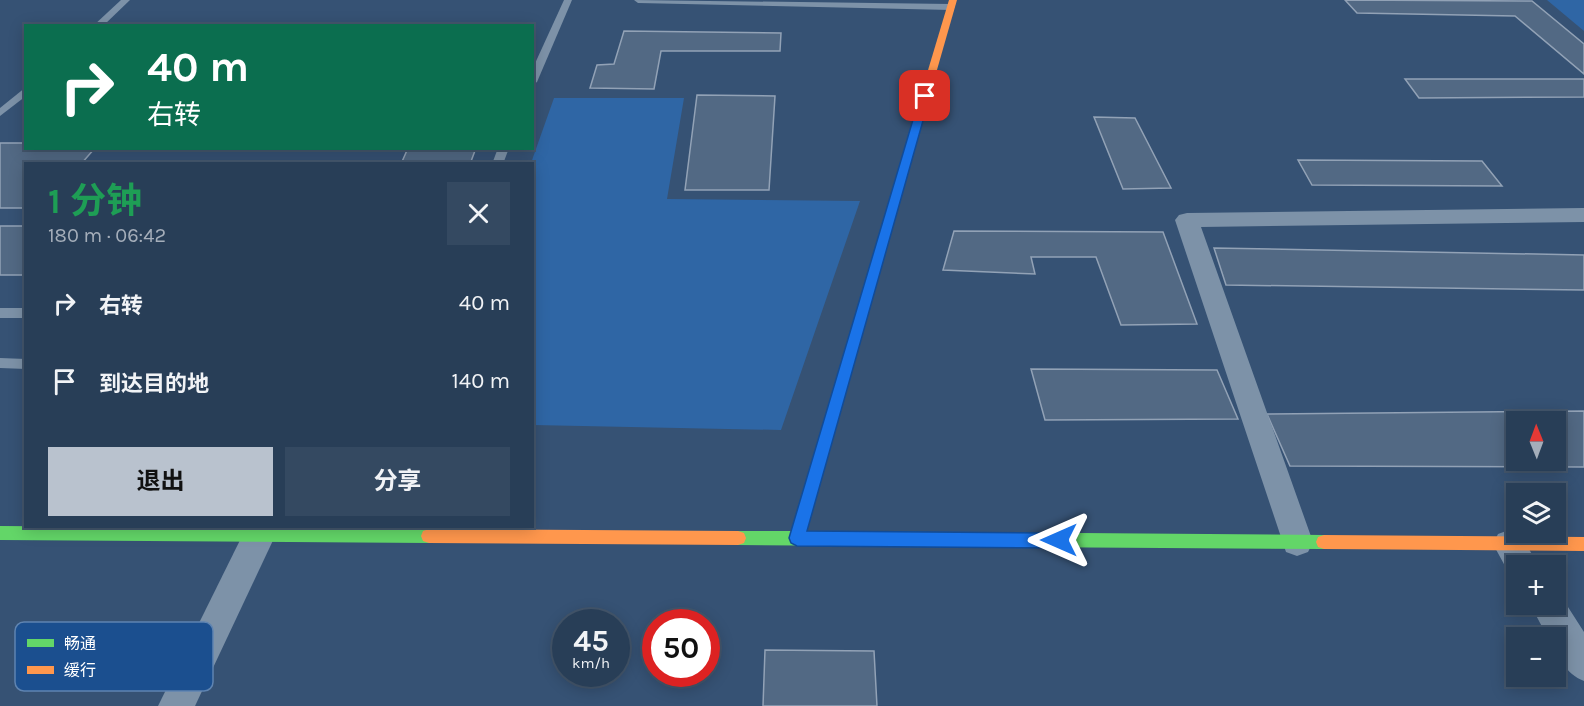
<!DOCTYPE html>
<html lang="zh">
<meta charset="utf-8">
<style>
:root{--surface:#283e57;--page:#344961;--text:#f1f3f6;--muted:#a5aeba;--line:#44576d;--accent:#b9c2ce}
body{margin:0;font-family:Karla,"Noto Sans SC",sans-serif;background:var(--page);color:var(--text);height:100vh;display:flex;flex-direction:column;font-size:22px;white-space:nowrap}
*{box-sizing:border-box;margin:0}
p{font-size:20px;color:var(--muted)}
.icon{flex:none;width:33px;height:33px;fill:none;stroke:currentColor;stroke-width:2;stroke-linecap:round;stroke-linejoin:round}
.map{position:relative;flex:1;overflow:hidden}
.details{position:absolute;left:24px;top:162px;width:510px;height:366px;display:flex;flex-direction:column;background:var(--surface);border-radius:0px;box-shadow:0 3px 15px #0003,0 0 0 2px var(--line)}
.details>*{flex:none}
.banner{position:absolute;left:24px;top:24px;width:510px;height:126px;border-radius:0px;box-shadow:0 3px 15px #0003,0 0 0 2px var(--line);background:#0b6e4f;color:#fff;overflow:hidden}
.needle{width:39px;rotate:359deg}
.fabs{position:absolute;left:1506px;top:411px;display:grid;gap:12px}
.fabs a{display:grid;place-items:center;width:60px;height:60px;border-radius:0px;background:var(--surface);box-shadow:0 3px 15px #0003,0 0 0 2px var(--line);font-size:30px}
.speed{position:absolute;left:552px;top:609px;display:flex;gap:12px;font-size:30px;font-weight:700;text-align:center}
.speed>*{display:grid;place-content:center;width:78px;height:78px;border-radius:50%;background:var(--surface);box-shadow:0 3px 15px #0003,0 0 0 2px var(--line);line-height:1}
.speed small{font-size:15px;font-weight:400}
.speed .limit{border:9px solid #d22;background:#fff;color:#111}
.pin{position:absolute;display:grid;place-items:center;width:51px;height:51px;color:#fff;margin:-26px;border-radius:12px;box-shadow:0 3px 9px #0006}
.me{position:absolute;width:66px;margin:-33px;rotate:270deg;stroke-linejoin:round;filter:drop-shadow(0 0 4px #0008)}
.turn{display:flex;align-items:center;gap:21px;height:126px;padding:0 24px;font-size:27px}
.turn .icon{width:78px;height:78px;stroke-width:2.5}
.turn b{display:block;font-size:42px;line-height:51px}
.round{display:grid;place-items:center;flex:none;width:63px;height:63px;border-radius:0px;background:var(--page)}
.summary{display:flex;align-items:center;justify-content:space-between;height:102px;padding:0 24px}
h1{font-size:36px;font-weight:700;line-height:45px;color:#1e9e55}
.button{display:flex;gap:12px;margin-top:auto;padding:12px 24px}
.button a{flex:1;height:69px;border-radius:0px;background:var(--accent);color:#111;font-size:24px;font-weight:700;line-height:69px;text-align:center}
.button a+a{background:var(--page);color:var(--text)}
ul{padding:0;list-style:none}
li{display:flex;align-items:center;gap:18px;height:78px;padding:0 24px}
li div{flex:1}
li b{display:block;font-size:22px}
li em{font-style:normal}
.map>svg:first-child{display:block}
</style>
<div class="map">
<svg width="1584" height="706" viewBox="0 0 1584 706">
<rect width="100%" height="100%" fill="#365274"/>
<g fill="#2f66a5">
<path d="M 1547,0 L 1584,0 L 1584,31 Z"/>
<path d="M 554,98 L 684,98 L 667,199 L 860,201 L 781,430 L 533,425 L 531,163 Z"/>
</g>
<g fill="#526984" stroke="#92a2b6" stroke-width="1.5" fill-rule="evenodd">
<path d="M 1345,0 L 1532,1 L 1584,44 L 1584,74 L 1515,16 L 1357,13 Z"/>
<path d="M 624,31 L 781,33 L 780,51 L 661,51 L 654,89 L 590,88 L 597,65 L 614,64 Z"/>
<path d="M 1405,79 L 1584,79 L 1584,97 L 1419,98 Z"/>
<path d="M 697,95 L 775,96 L 769,190 L 685,190 Z"/>
<path d="M 1094,117 L 1135,118 L 1171,188 L 1123,189 Z"/>
<path d="M 0,143 L 26,143 L 26,148 L 95,148 L 81,164 L 26,164 L 26,208 L 0,208 Z"/>
<path d="M 408,148 L 476,148 L 470,164 L 401,164 Z"/>
<path d="M 1298,160 L 1482,161 L 1502,186 L 1312,185 Z"/>
<rect x="0" y="226" width="26" height="49"/>
<path d="M 954,231 L 1163,232 L 1197,324 L 1121,325 L 1096,257 L 1031,257 L 1035,274 L 943,270 Z"/>
<path d="M 1214,248 L 1584,255 L 1584,290 L 1226,285 Z"/>
<path d="M 1031,369 L 1217,370 L 1238,419 L 1045,420 Z"/>
<path d="M 1584,411 L 1584,467 L 1290,466 L 1267,414 ZM 1516,422 L 1556,422 L 1556,460 L 1516,460 Z"/>
<path d="M 765,650 L 874,651 L 877,706 L 763,706 Z"/>
</g>
<g fill="none" stroke-linecap="round" stroke-linejoin="round">
<g fill="#7d92a8" fill-rule="evenodd">
<path d="M 121,0 L 130,0 L 103,26 L 93,26 Z"/>
<path d="M 564,0 L 572,0 L 537,82 L 532,85 L 532,70 Z"/>
<path d="M 634,0 L 951,4 L 955,7 L 951,10 L 638,3 Z"/>
<path d="M 26,87 L 26,96 L 0,116 L 0,108 Z"/>
<path d="M 498,148 L 509,148 L 503,164 L 492,164 Z"/>
<rect x="0" y="308" width="26" height="10"/>
<path d="M 0,358 L 26,359 L 26,369 L 0,368 Z"/>
</g>
<g fill="#7d92a8" fill-rule="evenodd">
<path d="M 1584,208 L 1584,222 L 1201,227 L 1313,542 L 1308,552 L 1297,556 L 1286,552 L 1175,220 L 1179,215 L 1187,213 Z"/>
<path d="M 247,526 L 272,526 L 276,534 L 195,706 L 158,706 Z"/>
<path d="M 1509,530 L 1520,534 L 1539,566 L 1516,566 L 1516,578 L 1511,577 L 1493,544 L 1498,534 Z"/>
<path d="M 1556,591 L 1559,593 L 1584,632 L 1584,681 C 1566,674 1556,657 1556,638 L 1548,638 L 1530,604 L 1556,604 Z"/>
</g>
<g fill="#63d668" fill-rule="evenodd">
<path d="M 907,154 L 912,157 L 807,531 L 1324,535 L 1330,537 L 1332,542 L 1330,547 L 1324,549 L 738,545 L 732,543 L 730,538 L 732,533 L 738,531 L 791,531 L 902,157 Z"/>
<path d="M 0,526 L 429,529 L 435,531 L 437,536 L 435,541 L 429,543 L 0,540 Z"/>
</g>
<g fill="#ff974d" fill-rule="evenodd">
<path d="M 949,0 L 957,0 L 912,157 L 907,160 L 903,159 L 902,157 Z"/>
<path d="M 429,529 L 738,531 L 744,533 L 746,538 L 744,543 L 738,545 L 429,543 L 423,541 L 421,536 L 423,531 Z"/>
<path d="M 1324,535 L 1584,537 L 1584,551 L 1324,549 L 1318,547 L 1316,542 L 1318,537 Z"/>
</g>
</g>
<path fill="#1a73e8" stroke="#114b97" stroke-width="1.5" d="M 925,93 L 930,96 L 807,531 L 1059,533 L 1064,535 L 1067,540 L 1064,545 L 1059,548 L 797,546 L 791,543 L 789,538 L 920,96 Z"/>
<rect x="15" y="622" width="198" height="69" rx="9" fill="#1b4f8f" stroke="#5f84b1" stroke-width="1.5"/>
<rect x="27" y="639" width="27" height="8" fill="#63d668"/>
<rect x="27" y="666" width="27" height="8" fill="#ff974d"/>
<g font-size="16" fill="#fff">
<text x="64" y="649">畅通</text>
<text x="64" y="676">缓行</text>
</g>
</svg>
<div class="fabs">
<a><svg class="needle" viewBox="-14 -14 28 28"><path d="M0-13l5 13h-10z" fill="#e53935"/><path d="M0 13l5-13h-10z" fill="#a5aeba"/></svg></a>
<a><svg class="icon" aria-label="layers" viewBox="0 0 24 24"><path d="M12 4l9 5-9 5-9-5zM3 14l9 5 9-5"/></svg></a>
<a>+</a>
<a>−</a>
</div>
<div class="speed"><div>45<small>km/h</small></div><div class="limit">50</div></div>
<div class="pin" style="left:925px;top:96px;background:#d93025"><svg class="icon" aria-label="arrive" viewBox="0 0 24 24"><path d="M6 21V4h12l-3 4 3 4H6"/></svg></div>
<svg class="me" style="left:1059px;top:540px" viewBox="-20 -20 40 40"><path d="M0-17L14 15 0 8-14 15z" fill="#1a73e8" stroke="#fff" stroke-width="4"/></svg>
<div class="banner">
<div class="turn"><svg class="icon" aria-label="right" viewBox="0 0 24 24"><path d="M7 20v-9h11M14 6l5 5-5 5"/></svg><div><b>40 m</b>右转</div></div>
</div>
<section class="details">
<div class="summary"><div><h1>1 分钟</h1><p>180 m · 06:42</p></div><a class="round"><svg class="icon" aria-label="close" viewBox="0 0 24 24"><path d="M6 6l12 12M18 6L6 18"/></svg></a></div>
<ul>
<li><svg class="icon" aria-label="right" viewBox="0 0 24 24"><path d="M7 20v-9h11M14 6l5 5-5 5"/></svg><div><b>右转</b></div><em>40 m</em></li>
<li><svg class="icon" aria-label="arrive" viewBox="0 0 24 24"><path d="M6 21V4h12l-3 4 3 4H6"/></svg><div><b>到达目的地</b></div><em>140 m</em></li>
</ul>
<div class="button"><a>退出</a><a>分享</a></div>
</section>
</div>
